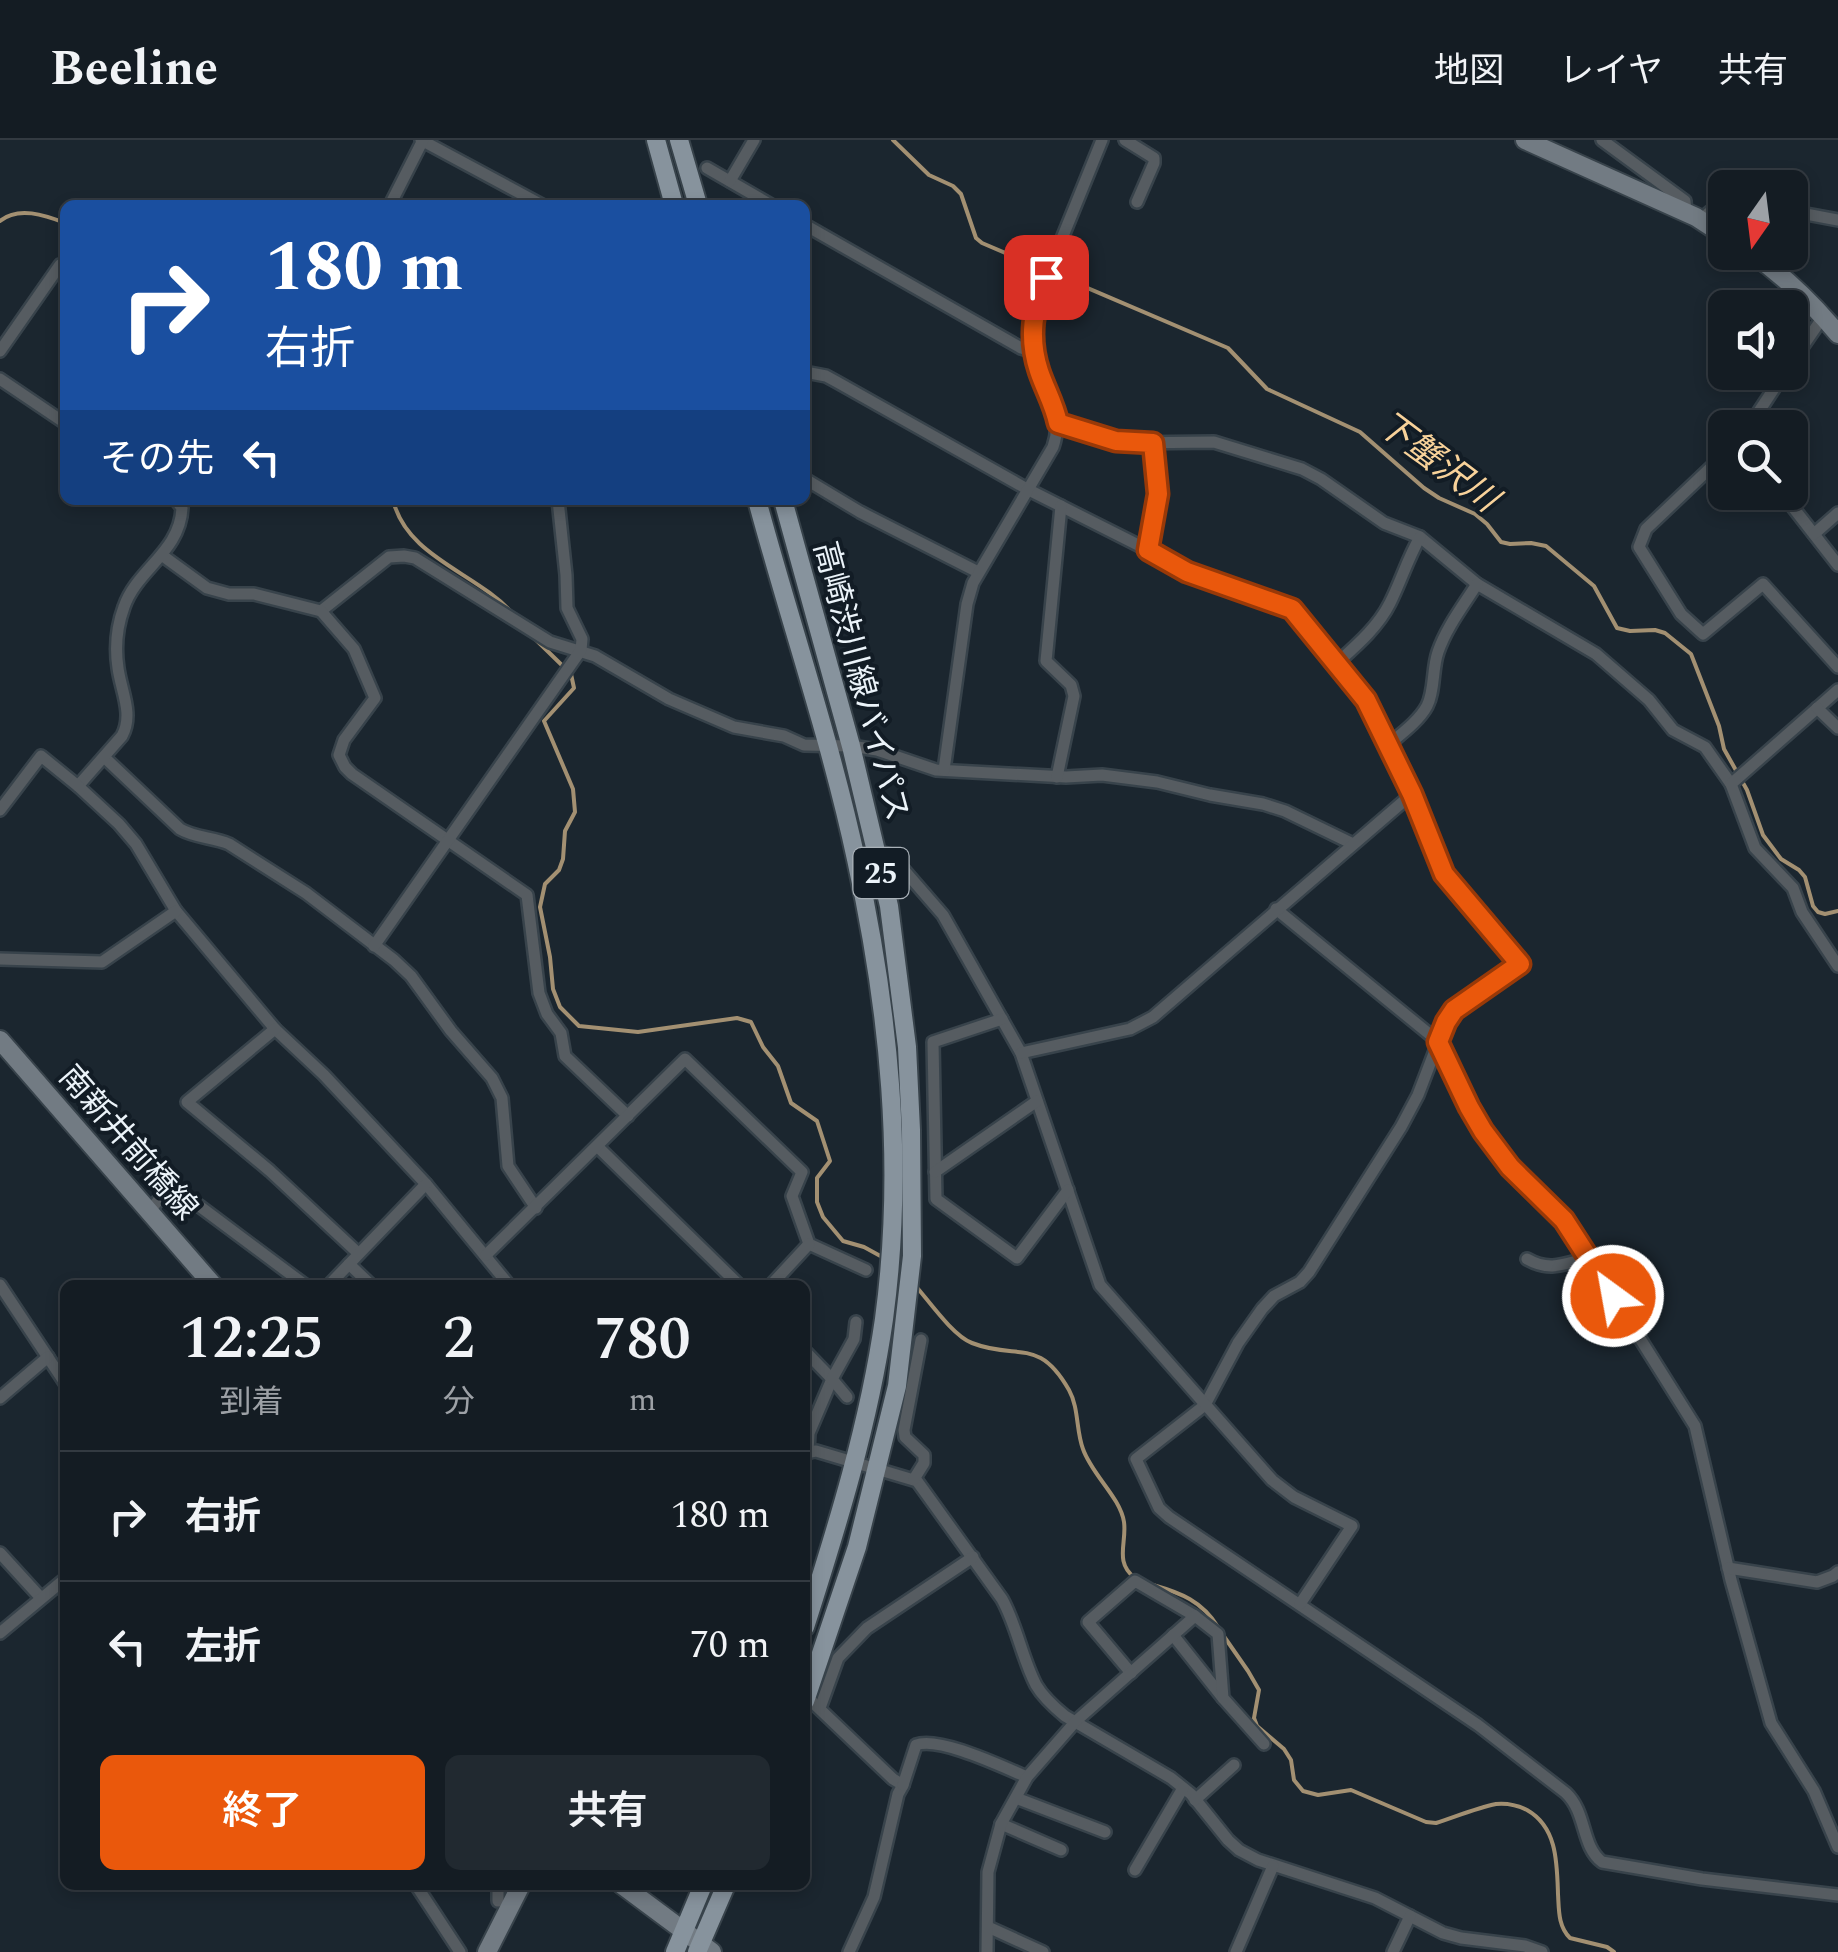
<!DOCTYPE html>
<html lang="ja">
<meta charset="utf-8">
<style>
:root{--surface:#141c23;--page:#212930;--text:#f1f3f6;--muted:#9da1a6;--line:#333a41;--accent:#ea580c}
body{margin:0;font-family:Spectral,"Noto Sans JP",serif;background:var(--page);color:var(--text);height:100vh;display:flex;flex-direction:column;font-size:38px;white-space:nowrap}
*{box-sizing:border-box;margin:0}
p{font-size:32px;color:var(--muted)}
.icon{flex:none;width:55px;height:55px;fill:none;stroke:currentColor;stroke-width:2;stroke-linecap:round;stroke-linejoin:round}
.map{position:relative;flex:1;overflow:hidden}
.panel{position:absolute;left:60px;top:1140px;width:750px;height:610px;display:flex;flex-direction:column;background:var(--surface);border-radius:15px;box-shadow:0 5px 15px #0003,0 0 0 2px var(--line)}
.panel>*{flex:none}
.guide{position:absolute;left:60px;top:60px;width:750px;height:305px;border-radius:15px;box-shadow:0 5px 15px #0003,0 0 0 2px var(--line);background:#1a4fa0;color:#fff;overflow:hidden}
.needle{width:65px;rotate:194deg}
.fabs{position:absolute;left:1708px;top:30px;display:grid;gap:20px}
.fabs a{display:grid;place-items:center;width:100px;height:100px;border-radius:15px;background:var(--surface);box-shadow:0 5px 15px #0003,0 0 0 2px var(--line);font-size:50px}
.pin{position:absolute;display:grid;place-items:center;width:85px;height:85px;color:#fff;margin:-42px;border-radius:20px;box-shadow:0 5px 15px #0006}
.me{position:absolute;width:110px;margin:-55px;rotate:328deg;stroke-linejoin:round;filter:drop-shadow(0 0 8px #0008)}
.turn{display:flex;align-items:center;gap:35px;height:210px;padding:0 40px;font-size:45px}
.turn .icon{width:130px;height:130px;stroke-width:2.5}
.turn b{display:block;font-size:70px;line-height:85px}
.then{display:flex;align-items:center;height:95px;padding:0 40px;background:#0003;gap:20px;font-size:38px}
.eta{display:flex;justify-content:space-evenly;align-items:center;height:170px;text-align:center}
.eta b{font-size:60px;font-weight:600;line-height:70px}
.button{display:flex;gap:20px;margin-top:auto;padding:20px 40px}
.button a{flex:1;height:115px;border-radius:15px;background:var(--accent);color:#fff;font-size:40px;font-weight:600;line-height:115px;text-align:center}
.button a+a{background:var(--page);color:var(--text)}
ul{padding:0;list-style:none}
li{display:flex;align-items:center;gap:30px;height:130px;padding:0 40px;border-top:2px solid var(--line)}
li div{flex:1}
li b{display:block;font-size:38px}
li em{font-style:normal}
header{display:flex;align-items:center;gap:60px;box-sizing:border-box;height:140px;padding:0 50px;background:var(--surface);border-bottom:2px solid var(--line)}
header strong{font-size:48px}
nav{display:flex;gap:55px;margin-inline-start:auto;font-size:35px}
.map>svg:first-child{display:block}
</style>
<header>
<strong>Beeline</strong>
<nav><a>地図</a><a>レイヤ</a><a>共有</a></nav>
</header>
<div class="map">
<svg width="1838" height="1812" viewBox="0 0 1838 1812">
<rect width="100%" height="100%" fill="#1b262f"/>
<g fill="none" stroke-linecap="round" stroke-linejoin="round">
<g stroke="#a39072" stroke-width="4">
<path d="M 893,0 L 929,35 L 953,46 L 961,54 L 976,98 L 982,103 L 1228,208 L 1267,249 L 1360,292 L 1424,348 L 1439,358 L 1475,374 L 1487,384 L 1501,402 L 1510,404 L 1531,403 L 1546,406 L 1594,446 L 1617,488 L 1630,491 L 1655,490 L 1665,493 L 1691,514 L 1719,586 L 1724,609 L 1747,650 L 1763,695 L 1781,719 L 1799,730 L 1805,737 L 1813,766 L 1818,772 L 1825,774 L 1838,771"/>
<path d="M 0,81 C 18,66 45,75 65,83"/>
<path d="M 393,360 C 407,418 478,433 513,474"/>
<path d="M 532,496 L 571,534 L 574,548 L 544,581 L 573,649 L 575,672 L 565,691 L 563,719 L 559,730 L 545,744 L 540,767 L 550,817 L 553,849 L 560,867 L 579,886 L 638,892 L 737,878 L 751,882 L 763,907 L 778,926 L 791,963 L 817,981 L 830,1021 L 817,1038 L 817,1062 L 823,1077 L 843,1101 L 864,1107 L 884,1118"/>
<path d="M 914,1144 C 929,1161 953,1196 972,1203 C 1018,1221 1038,1196 1069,1250 C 1079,1268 1076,1291 1083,1309 C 1092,1335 1120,1357 1124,1382 C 1127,1403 1114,1422 1135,1438"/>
<path d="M 1153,1445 C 1181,1453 1202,1461 1218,1487"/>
<path d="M 1223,1495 L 1248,1531 L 1259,1550 L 1254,1578 L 1257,1586 L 1284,1609 L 1291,1620 L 1294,1640 L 1303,1651 L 1318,1655 L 1351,1650 L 1426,1682 L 1436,1683 C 1455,1677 1476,1668 1496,1664 C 1507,1663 1517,1665 1527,1670 C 1557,1687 1557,1722 1558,1754 C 1559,1770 1558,1786 1570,1798 L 1607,1807 L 1614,1812"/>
</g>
<defs>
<g id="street">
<path d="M 421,0 L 542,65"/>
<path d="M 1125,0 L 1154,18 L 1154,23 L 1137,62"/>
<path d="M 1602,0 L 1685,61 L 1686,73"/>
<path d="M 707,28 L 771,65"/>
<path d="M 730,41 L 754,0"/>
<path d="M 390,65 L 423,0"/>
<path d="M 1790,71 L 1838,80"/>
<path d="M 1700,80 L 1711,71 L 1725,69"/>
<path d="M 805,85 L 1021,208 L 1035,212"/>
<path d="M 0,211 L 60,125"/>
<path d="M 1790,225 L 1823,177"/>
<path d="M 805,232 L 826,236 L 837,242 L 1027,349 L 1148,410 L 1187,432 L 1225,448 L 1292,469 L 1366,560 L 1412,654 L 1444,734 L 1520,824 L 1455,870 L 1446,882 L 1418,955 L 1401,987 L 1309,1132 L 1300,1142 L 1274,1156 L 1262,1169 L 1238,1203 L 1205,1265 L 1136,1319 L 1159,1368 L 1169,1377 L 1478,1585 L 1566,1653 C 1587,1673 1581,1706 1602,1722 L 1702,1739 L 1838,1755"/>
<path d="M 0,239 L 65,283"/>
<path d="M 1058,283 L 1101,298 L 1129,303 L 1214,302 L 1302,329 L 1321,339 L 1384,383 L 1420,397 L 1477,444 L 1596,514 L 1649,560 L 1673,590 L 1705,607 L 1731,644"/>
<path d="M 1748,288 L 1785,232"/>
<path d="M 1725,314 L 1646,389 L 1639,407 L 1681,474 L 1703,494 L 1763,444 L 1838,527"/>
<path d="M 805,339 L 860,372 L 978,432"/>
<path d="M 1781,352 L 1838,425"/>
<path d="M 1814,394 L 1838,373"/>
<path d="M 1148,410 L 1159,355 L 1153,303"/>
<path d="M 163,416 L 207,448 L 229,454 L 254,454 L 321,471 L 389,417 L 404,416 L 415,418 L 550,502 L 595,516 L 669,559 L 734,587 L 784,596 L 804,605 L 851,606 L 877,610 L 936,630 L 1066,637 L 1102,635 L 1157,642 L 1210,655 L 1263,664 L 1285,671 L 1353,704"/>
<path d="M 321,471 L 354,509 L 375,558 L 344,600 L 339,615 L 345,627 L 352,634 L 527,755 L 539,853 L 547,874 L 561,893 L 565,916 L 628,976"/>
<path d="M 1337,523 C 1357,505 1378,487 1390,463 C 1401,441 1408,418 1420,397"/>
<path d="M 1838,550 L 1731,644 L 1755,708 L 1793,748 L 1802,772 L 1838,826"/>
<path d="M 1817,568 L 1838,588"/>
<path d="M 1388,605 C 1401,594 1419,581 1427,566 C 1435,551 1432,529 1438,512 C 1446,488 1463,466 1477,444"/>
<path d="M 104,617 L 180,689 C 195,698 213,697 229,704 L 306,753 L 394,820 L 411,836 L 451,891 L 492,938 L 502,958 L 508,1026 L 536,1068"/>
<path d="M 944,630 L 967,464 L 973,443 L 1053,307 C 1065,271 1044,256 1037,223 C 1031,201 1032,182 1037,160 L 1102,0"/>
<path d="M 1057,637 L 1074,556 L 1071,545 L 1046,521 L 1061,366"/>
<path d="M 78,646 L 122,596 C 134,574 121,551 118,528 C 115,508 117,486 124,467 C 137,429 180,412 182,368 L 176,360"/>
<path d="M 0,670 L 41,616 L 78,646 L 119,684 L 136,704 L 176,771 L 275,889 L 324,935 L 426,1044 L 509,1145"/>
<path d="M 876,711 L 891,715 L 943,775 L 1021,913 L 1100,1145 L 1272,1340 L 1294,1357 L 1352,1386 L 1300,1464"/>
<path d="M 1276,769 L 1439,902 L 1469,967 L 1483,991 L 1510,1027 L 1552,1067 L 1573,1092 L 1695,1286 L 1731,1440 L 1771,1583 L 1814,1651 L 1838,1707"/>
<path d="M 374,806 L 581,510 L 582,499 L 567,468 L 566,435 L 558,360"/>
<path d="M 0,819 L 102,822 L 176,771"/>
<path d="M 1002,879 L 933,902 L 936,1059 L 1017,1118 L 1068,1050"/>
<path d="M 275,889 L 187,962 L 270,1031 L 358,1113"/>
<path d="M 1021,913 L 1130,889 L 1153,877 L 1412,654"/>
<path d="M 598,1007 L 739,1145"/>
<path d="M 935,1032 L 1037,961"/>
<path d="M 150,1071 L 166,1050 L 198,1065 L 305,1145"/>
<path d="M 486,1115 L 685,919 L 802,1032 L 792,1056 L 809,1104 L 866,1130"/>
<path d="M 1527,1119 C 1548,1131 1562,1125 1584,1119 L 1593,1124"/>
<path d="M 349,1124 L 371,1145"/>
<path d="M 0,1145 L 65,1243"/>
<path d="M 329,1145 L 426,1044"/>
<path d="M 771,1145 L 809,1104"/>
<path d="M 805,1211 L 832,1239 L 809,1293 L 808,1313"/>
<path d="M 847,1257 L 832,1239 L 854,1199 L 856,1182"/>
<path d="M 0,1258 L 48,1217"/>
<path d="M 805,1313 L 816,1311 L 917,1341 L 1002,1459 C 1017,1486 1022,1518 1036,1545 C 1043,1557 1054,1567 1065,1576 L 1171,1638 L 1191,1654 L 1228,1700 L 1239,1710 L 1258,1720 L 1375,1758 L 1443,1793 L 1461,1798 L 1525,1806 L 1542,1812"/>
<path d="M 914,1339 L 924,1323 L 924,1315 L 905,1297 L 904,1290 L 921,1200"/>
<path d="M 0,1413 L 41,1458"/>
<path d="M 1728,1428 L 1817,1442 L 1833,1436 L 1838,1432"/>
<path d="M 0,1493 L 65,1439"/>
<path d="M 1173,1495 L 1223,1558"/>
<path d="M 1131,1533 L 1088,1482 L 1135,1441 L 1195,1476"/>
<path d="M 807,1557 L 893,1639 L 903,1645 L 898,1654 L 874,1757 L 849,1812"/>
<path d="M 820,1568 L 838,1518 L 867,1488 L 973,1417"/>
<path d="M 903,1645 L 916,1605 C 939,1596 1003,1627 1027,1637"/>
<path d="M 1016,1658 L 1105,1692"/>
<path d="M 1195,1660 L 1234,1625"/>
<path d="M 1001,1684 L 1061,1710"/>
<path d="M 1135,1730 L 1183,1648"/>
<path d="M 416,1745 L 460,1812"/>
<path d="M 498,1761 L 498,1745"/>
<path d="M 988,1787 L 1043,1812"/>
<path d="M 987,1812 L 988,1732 L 1001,1684 L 1027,1637 L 1076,1581 L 1195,1476 L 1218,1494 L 1223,1558 L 1264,1604"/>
<path d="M 1236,1812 L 1273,1726"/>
<path d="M 1393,1812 L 1410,1776"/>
</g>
<g id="secondary">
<path d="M 1525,0 L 1696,77 L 1725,96"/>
<path d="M 1750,112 C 1783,135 1812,163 1838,194"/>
<path d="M 0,900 L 213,1145"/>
<path d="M 622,1745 L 712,1812"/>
<path d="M 487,1812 L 521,1745"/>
</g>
<g id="primary">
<path d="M 656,0 L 674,65"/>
<path d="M 679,0 L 698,65"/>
<path d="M 757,360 C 789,479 830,598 856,719 C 889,870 905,1024 884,1179 C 869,1284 837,1387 805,1487"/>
<path d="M 783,360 L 851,606 L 889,766 L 907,907 L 911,990 L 912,1116 L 897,1246 L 857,1407 L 805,1561"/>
<path d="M 675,1812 L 703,1745"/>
<path d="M 697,1812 L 726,1745"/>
</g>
</defs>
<use href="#street" stroke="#38434b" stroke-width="16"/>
<use href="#secondary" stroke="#38434b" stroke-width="22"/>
<use href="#primary" stroke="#38434b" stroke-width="22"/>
<use href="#street" stroke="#565c61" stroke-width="11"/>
<use href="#secondary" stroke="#727b83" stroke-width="18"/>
<use href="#primary" stroke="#87939d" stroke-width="18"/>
</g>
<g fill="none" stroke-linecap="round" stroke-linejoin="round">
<defs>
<path id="route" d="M 1046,137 C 1033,168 1028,198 1039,231 C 1045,249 1054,264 1058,283 L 1116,301 L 1153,303 L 1158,354 L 1148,410 L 1187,432 L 1292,469 L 1366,560 L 1412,654 L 1444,734 L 1520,824 L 1454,870 L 1446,882 L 1438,902 L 1469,967 L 1483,991 L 1510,1027 L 1564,1080 L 1613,1156"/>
</defs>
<use href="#route" stroke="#983908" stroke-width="25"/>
<use href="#route" stroke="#ea580c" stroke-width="18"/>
</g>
<g text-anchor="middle" stroke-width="8" stroke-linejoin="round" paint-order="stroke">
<rect fill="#121c25" stroke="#aab2b9" stroke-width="2.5" x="853.5" y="708" width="55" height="50" rx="8"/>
<g font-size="30" font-weight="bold" fill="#ebf3f9">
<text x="881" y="743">25</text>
</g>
<g font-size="32" fill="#ebf3f9" stroke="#121c25">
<text transform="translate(862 541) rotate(75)" y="11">高崎渋川線バイパス</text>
<text transform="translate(129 1002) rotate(49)" y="11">南新井前橋線</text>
</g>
<g font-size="35" font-style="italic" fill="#f8d29a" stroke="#121c25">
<text transform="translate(1438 321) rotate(37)" y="12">下蟹沢川</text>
</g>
</g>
</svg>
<div class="fabs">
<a><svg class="needle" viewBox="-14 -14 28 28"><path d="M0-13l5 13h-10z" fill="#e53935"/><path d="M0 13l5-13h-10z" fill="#9da1a6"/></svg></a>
<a><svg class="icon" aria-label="sound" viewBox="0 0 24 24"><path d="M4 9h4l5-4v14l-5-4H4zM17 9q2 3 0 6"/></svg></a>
<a><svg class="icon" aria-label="search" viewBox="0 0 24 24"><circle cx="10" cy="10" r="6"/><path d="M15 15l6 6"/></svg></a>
</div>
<div class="pin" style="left:1046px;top:137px;background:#d93025"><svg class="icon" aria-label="arrive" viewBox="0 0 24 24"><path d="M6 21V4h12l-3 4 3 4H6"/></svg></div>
<svg class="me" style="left:1613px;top:1156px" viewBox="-20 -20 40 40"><circle r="17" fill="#ea580c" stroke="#fff" stroke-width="3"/><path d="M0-11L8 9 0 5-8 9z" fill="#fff"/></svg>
<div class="guide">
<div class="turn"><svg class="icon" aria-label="right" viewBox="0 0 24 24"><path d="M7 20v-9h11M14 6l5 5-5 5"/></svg><div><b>180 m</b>右折</div></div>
<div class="then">その先<svg class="icon" aria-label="left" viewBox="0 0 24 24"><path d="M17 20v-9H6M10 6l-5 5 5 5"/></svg></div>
</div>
<section class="panel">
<div class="eta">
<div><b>12:25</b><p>到着</p></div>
<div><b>2</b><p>分</p></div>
<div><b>780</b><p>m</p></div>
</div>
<ul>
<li><svg class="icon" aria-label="right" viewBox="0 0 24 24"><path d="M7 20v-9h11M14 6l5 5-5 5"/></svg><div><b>右折</b></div><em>180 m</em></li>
<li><svg class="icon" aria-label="left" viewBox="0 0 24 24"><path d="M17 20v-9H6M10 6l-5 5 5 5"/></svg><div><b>左折</b></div><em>70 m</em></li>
</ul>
<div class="button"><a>終了</a><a>共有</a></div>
</section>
</div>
